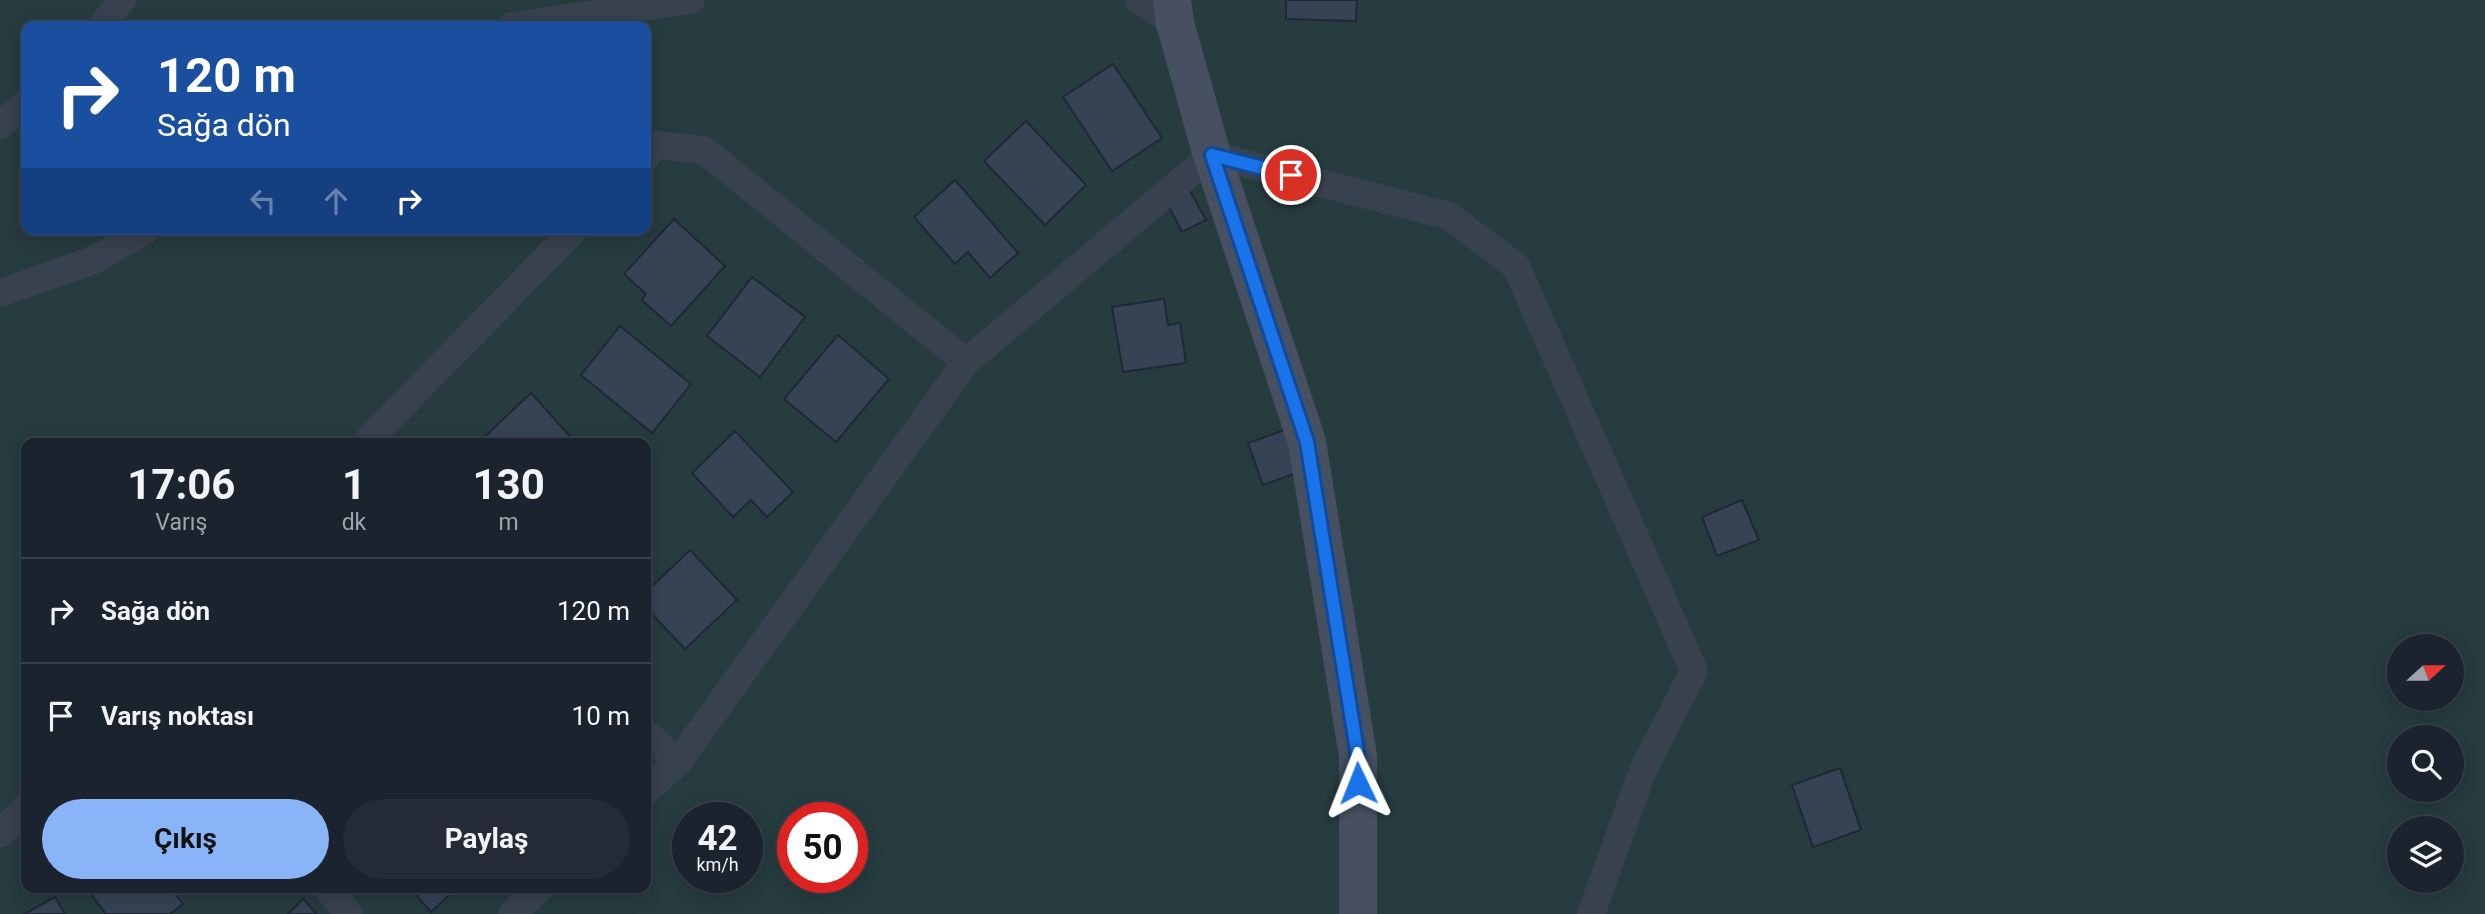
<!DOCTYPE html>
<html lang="tr">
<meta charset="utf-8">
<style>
:root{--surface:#1b232e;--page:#242b36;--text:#f1f3f6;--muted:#a0a4aa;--line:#39404a;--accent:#8ab4f8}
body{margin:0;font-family:Roboto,sans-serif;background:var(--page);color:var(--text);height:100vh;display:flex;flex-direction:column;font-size:26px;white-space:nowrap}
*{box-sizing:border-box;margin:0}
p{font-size:23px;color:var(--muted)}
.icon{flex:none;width:38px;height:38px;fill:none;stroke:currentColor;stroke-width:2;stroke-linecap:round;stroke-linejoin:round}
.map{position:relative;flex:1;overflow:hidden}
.side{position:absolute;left:21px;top:438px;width:630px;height:455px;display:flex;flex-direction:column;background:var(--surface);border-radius:14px;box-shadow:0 4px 18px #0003,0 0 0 2px var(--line)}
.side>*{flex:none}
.top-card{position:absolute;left:21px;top:21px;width:630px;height:214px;border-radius:14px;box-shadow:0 4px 18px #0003,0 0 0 2px var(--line);background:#1a4fa0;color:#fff;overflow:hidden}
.needle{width:46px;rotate:69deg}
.controls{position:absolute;left:2387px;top:634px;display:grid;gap:14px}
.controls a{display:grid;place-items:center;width:77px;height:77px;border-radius:50%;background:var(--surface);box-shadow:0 4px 18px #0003,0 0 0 2px var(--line);font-size:35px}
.speed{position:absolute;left:672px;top:802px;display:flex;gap:14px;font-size:35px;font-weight:700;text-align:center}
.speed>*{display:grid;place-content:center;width:91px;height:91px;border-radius:50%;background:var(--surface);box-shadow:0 4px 18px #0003,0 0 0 2px var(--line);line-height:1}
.speed small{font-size:18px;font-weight:400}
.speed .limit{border:10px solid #d22;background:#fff;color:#111}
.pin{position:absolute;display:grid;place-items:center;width:60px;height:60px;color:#fff;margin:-30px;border:4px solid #fff;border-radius:50%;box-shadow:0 2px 7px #0007}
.me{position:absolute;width:77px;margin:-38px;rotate:358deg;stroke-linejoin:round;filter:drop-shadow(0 0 5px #0008)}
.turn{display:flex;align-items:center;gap:24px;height:147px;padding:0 21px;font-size:32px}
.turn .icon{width:91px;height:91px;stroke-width:2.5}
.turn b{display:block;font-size:49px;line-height:60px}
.lanes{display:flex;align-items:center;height:66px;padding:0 21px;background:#0003;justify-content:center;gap:35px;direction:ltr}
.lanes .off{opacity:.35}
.eta{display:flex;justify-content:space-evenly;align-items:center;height:119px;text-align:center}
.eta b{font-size:42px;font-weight:700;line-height:49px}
.primary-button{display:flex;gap:14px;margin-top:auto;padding:14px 21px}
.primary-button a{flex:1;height:80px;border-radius:42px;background:var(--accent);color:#111;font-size:28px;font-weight:700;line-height:80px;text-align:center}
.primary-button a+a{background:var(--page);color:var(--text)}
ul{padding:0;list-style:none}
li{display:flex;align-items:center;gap:21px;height:105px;padding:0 21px;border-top:2px solid var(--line)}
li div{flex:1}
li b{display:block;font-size:26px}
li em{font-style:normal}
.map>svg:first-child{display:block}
</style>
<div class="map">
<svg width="2485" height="914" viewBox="0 0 2485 914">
<rect width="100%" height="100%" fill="#242f3e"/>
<path fill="#263c3f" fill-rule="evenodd" d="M 0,0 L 2485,0 L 2485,914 L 0,914 ZM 26,26 L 646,26 L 646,229 L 26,229 ZM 26,443 L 646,443 L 646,887 L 26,887 ZM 2399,646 L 2452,646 L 2452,698 L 2399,698 ZM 2399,737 L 2452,737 L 2452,789 L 2399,789 ZM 688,817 L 747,817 L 747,877 L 688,877 ZM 793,817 L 852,817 L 852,877 L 793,877 ZM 2399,828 L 2452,828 L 2452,880 L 2399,880 Z"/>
<g fill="#364354" stroke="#1f2835" stroke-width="2">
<path d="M 1286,0 L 1357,0 L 1356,21 L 1286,19 Z"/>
<path d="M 1113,64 L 1162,138 L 1112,171 L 1063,97 Z"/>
<path d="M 1026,121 L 1086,185 L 1045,225 L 984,161 Z"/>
<path d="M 955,180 L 1018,253 L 990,278 L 968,252 L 955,264 L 914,217 Z"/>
<path d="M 1189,189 L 1206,220 L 1182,232 L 1166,201 Z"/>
<path d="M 674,219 L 725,266 L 671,326 L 642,300 L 646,294 L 624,274 Z"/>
<path d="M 752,277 L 805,317 L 760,377 L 707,336 Z"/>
<path d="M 1164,299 L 1168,325 L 1180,323 L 1186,363 L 1123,372 L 1112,307 Z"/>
<path d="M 620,326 L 691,384 L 652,433 L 581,375 Z"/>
<path d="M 838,335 L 889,379 L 836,442 L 784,399 Z"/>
<path d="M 531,393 L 576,443 L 478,443 Z"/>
<path d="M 1287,429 L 1302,471 L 1263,485 L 1248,443 Z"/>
<path d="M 735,431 L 793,492 L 767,517 L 751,500 L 733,517 L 692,473 Z"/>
<path d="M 1742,500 L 1759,540 L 1717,556 L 1702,517 Z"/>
<path d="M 690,550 L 737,600 L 685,649 L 646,608 L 646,592 Z"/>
<path d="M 1840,768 L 1861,830 L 1813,847 L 1792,785 Z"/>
<path d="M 86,887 L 170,887 L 183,904 L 170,914 L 106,914 Z"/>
<path d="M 409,887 L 458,887 L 431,912 Z"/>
<path d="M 55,897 L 65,914 L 24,914 Z"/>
<path d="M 303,899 L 317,914 L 288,914 Z"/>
</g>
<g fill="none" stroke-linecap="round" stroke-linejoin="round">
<g stroke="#38414e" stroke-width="28">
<path d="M 1139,0 L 1175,23"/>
<path d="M 102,26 L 122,0"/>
<path d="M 512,26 L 691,0"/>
<path d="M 0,125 L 26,104"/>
<path d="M 646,157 L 657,145 L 704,150 L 966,362"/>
<path d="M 0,293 L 94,260 L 147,229"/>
<path d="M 369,443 L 370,438 L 575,229"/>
<path d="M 646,733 L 678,762"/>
<path d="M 646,791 L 678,762 L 966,362 L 1212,155 L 1449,216 L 1516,266 L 1694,671 L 1643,770 L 1591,914"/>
<path d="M 0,834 L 26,808"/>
<path d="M 326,887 L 349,914"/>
<path d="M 512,914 L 541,887"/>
</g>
<path stroke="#465061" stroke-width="38" d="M 1172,0 L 1175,23 L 1212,155 L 1307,442 L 1358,756 L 1358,914"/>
</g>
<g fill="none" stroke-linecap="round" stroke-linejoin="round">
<defs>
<path id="route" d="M 1291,175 L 1212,155 L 1307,442 L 1358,757 L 1358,783"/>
</defs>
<use href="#route" stroke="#114b97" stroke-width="18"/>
<use href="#route" stroke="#1a73e8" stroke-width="12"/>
</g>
</svg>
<div class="controls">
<a><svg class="needle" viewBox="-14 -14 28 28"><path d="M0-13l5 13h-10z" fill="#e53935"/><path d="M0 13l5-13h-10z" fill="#a0a4aa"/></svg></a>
<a><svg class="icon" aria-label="search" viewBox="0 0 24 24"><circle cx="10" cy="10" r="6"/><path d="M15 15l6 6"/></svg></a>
<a><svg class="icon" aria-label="layers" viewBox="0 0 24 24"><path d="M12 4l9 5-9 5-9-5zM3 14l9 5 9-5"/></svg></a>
</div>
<div class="speed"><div>42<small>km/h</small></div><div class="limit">50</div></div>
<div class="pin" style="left:1291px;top:175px;background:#d93025"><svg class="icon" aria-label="arrive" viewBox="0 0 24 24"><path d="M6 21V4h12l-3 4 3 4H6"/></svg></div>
<svg class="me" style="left:1358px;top:783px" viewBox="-20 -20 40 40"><path d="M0-17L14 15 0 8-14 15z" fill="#1a73e8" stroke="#fff" stroke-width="4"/></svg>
<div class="top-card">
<div class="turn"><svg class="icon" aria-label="right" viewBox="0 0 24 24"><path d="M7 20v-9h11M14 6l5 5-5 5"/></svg><div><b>120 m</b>Sağa dön</div></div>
<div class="lanes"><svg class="icon off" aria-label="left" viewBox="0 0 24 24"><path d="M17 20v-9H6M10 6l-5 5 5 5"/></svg><svg class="icon off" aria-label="ahead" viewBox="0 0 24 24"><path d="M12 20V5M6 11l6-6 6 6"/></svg><svg class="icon" aria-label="right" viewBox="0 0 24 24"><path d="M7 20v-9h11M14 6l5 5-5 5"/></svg></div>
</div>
<section class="side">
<div class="eta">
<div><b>17:06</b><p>Varış</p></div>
<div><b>1</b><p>dk</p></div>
<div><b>130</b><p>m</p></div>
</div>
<ul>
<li><svg class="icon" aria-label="right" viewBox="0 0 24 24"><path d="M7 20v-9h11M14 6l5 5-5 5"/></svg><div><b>Sağa dön</b></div><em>120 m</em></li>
<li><svg class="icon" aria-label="arrive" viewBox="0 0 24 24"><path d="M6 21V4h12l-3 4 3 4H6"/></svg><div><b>Varış noktası</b></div><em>10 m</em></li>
</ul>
<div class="primary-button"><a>Çıkış</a><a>Paylaş</a></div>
</section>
</div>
